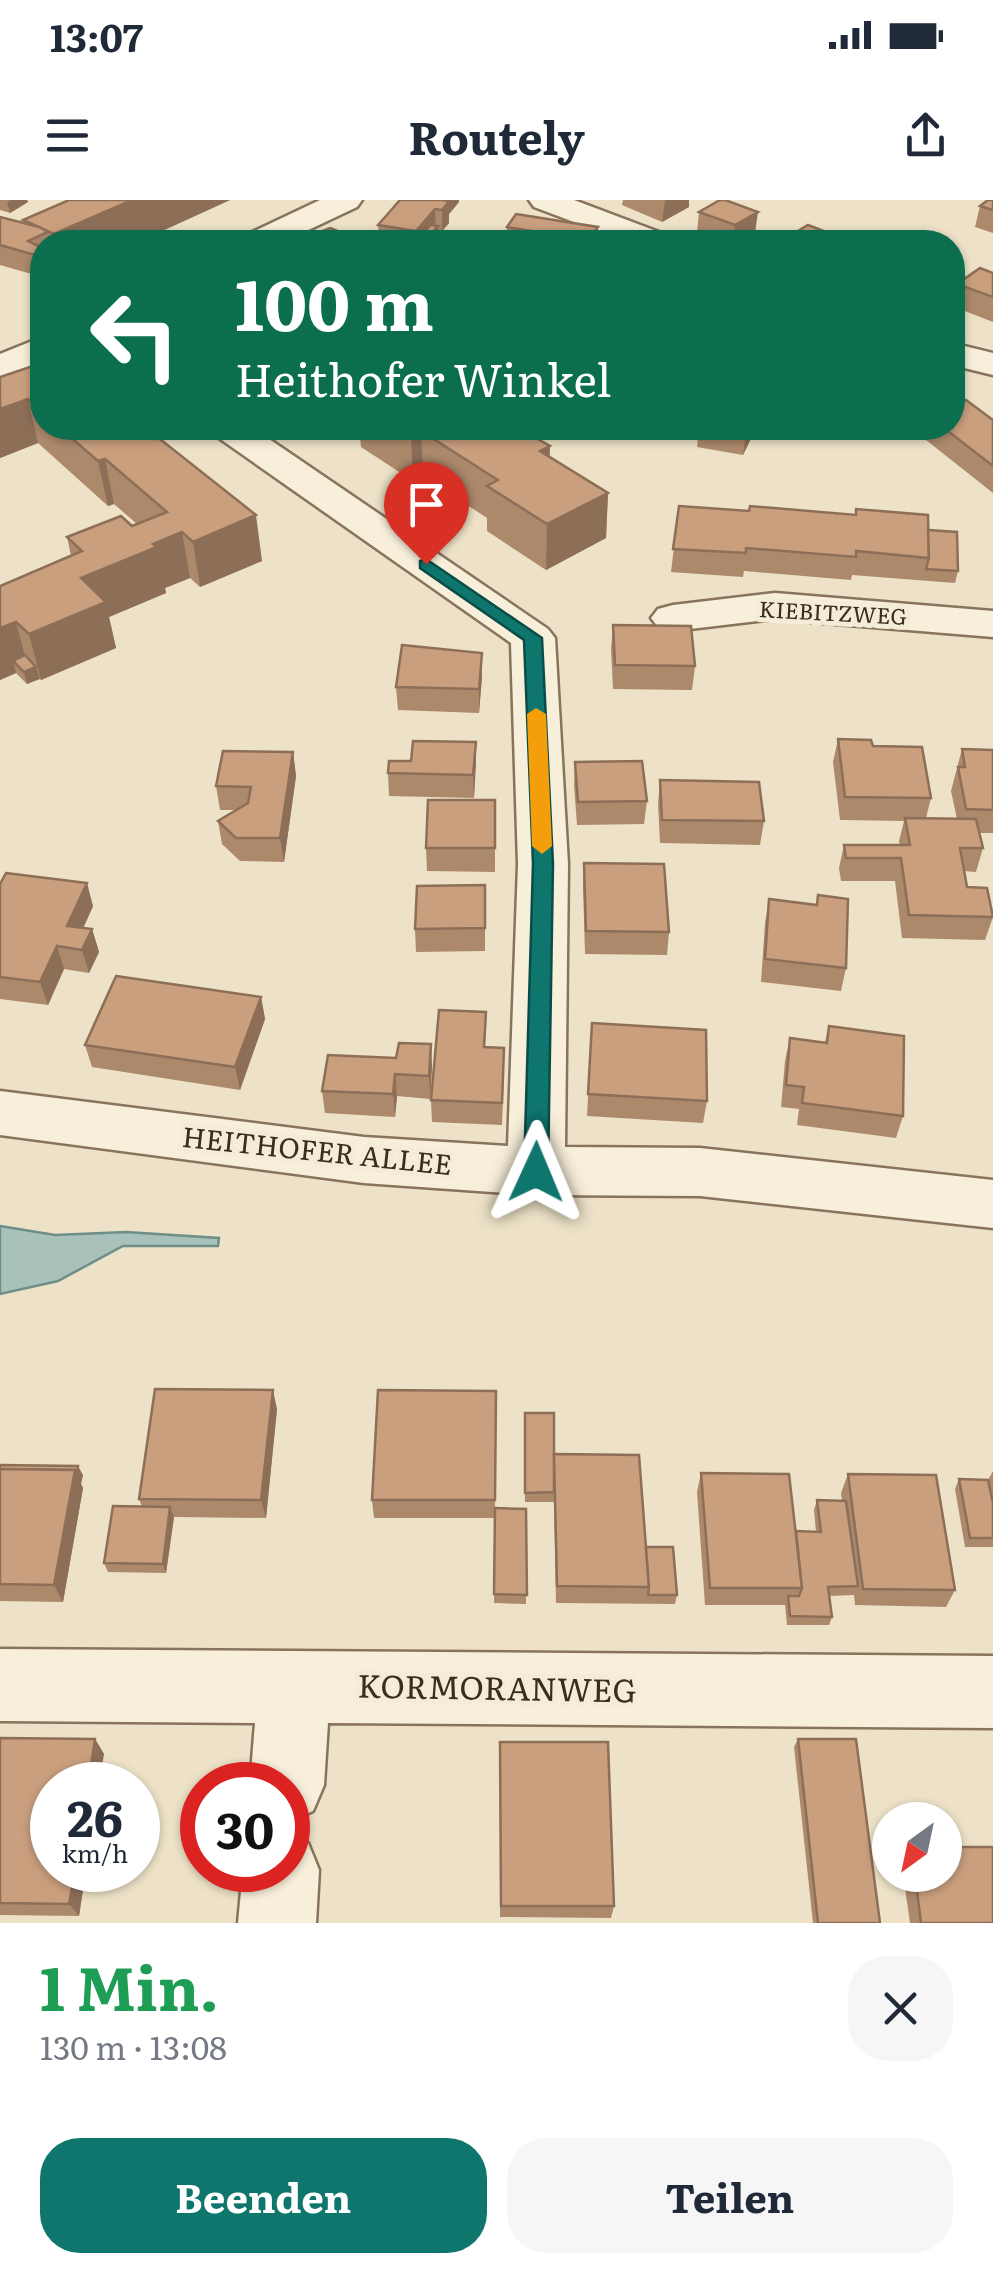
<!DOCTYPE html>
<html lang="de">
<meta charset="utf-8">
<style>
:root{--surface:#fff;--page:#f6f6f7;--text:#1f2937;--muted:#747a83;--accent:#0f766e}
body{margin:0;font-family:Literata,serif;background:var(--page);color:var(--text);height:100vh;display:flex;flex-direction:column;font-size:38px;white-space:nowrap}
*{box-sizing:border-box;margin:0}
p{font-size:32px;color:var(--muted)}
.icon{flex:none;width:55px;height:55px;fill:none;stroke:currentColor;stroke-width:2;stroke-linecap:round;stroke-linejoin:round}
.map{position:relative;height:1723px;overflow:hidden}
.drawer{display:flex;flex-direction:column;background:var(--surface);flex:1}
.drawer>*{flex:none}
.guide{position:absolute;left:30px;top:30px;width:935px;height:210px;border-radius:40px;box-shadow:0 2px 8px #0004;background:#0b6e4f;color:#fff;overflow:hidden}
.needle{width:65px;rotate:213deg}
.tools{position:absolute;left:872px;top:1602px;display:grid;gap:20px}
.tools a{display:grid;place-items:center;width:90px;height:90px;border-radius:50%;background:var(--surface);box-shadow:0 2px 8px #0004;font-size:50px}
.speed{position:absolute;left:30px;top:1562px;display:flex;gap:20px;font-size:50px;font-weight:700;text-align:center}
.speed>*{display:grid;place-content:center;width:130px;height:130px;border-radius:50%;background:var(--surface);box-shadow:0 2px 8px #0004;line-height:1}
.speed small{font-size:25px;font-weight:400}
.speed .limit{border:15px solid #d22;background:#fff;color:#111}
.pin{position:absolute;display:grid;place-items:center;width:85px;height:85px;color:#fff;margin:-102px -42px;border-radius:50% 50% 50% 0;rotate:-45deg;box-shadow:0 0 10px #0007}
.pin .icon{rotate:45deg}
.me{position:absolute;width:110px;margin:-55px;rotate:1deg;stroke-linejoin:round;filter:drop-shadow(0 0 8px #0008)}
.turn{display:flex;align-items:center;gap:35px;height:210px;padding:0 40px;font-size:45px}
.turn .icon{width:130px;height:130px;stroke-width:2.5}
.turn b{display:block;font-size:70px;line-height:85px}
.round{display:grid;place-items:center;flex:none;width:105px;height:105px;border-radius:40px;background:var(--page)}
.overview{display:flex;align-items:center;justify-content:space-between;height:170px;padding:0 40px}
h1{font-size:60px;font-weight:700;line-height:75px;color:#1e9e55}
.action{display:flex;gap:20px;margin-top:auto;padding:20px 40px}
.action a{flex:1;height:115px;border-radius:40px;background:var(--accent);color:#fff;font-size:40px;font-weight:700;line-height:115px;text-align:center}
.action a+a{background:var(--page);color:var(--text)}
.status{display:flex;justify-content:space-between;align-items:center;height:70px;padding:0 50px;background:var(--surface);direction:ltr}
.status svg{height:28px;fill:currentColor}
header{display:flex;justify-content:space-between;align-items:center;height:130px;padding:0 40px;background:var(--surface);font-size:45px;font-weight:700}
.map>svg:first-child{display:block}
</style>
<div class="status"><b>13:07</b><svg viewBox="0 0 49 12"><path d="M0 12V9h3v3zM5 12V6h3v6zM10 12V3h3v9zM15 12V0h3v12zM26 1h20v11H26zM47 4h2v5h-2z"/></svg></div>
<header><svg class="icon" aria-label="menu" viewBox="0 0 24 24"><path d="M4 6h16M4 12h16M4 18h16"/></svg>Routely<svg class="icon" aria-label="share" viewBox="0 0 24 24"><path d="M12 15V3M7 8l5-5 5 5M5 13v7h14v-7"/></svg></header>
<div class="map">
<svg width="993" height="1723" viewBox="0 0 993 1723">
<rect width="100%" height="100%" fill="#ede2c7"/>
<path fill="#a8c1ba" stroke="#6e8f87" stroke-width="2.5" d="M 0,1026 L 55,1035 L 126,1032 L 219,1038 L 218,1046 L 123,1046 L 58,1081 L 0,1094 Z"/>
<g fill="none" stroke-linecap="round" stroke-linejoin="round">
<defs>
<g id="street">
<path d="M 320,0 L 362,0 L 357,7 L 283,42 L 242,42 L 246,35 Z"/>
<path d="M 529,0 L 574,0 L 667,35 L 671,42 L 627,42 L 534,7 Z"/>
<path d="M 42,137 L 42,161 L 0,179 L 0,154 Z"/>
<path d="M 952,143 L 993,153 L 993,175 L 952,165 Z"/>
<path d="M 210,228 L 253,228 L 548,429 L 555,438 L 568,664 L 565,947 L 700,948 L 993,980 L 993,1028 L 700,996 L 536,995 L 364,983 L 0,935 L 0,891 L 364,937 L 508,946 L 518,664 L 511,443 L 216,236 Z"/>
<path d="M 775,393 L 993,411 L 993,437 L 775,419 L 673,431 L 658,427 L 651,418 L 658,409 L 673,405 Z"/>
<path d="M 0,1449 L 993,1456 L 993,1528 L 328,1523 L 324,1585 L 313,1611 L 288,1622 L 288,1585 L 250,1585 L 255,1523 L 0,1521 Z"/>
<path d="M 288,1634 L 308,1643 L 319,1670 L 316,1723 L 238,1723 L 243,1670 L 288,1670 Z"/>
</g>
</defs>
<use href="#street" stroke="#88745d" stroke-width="5"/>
<use href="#street" fill="#f8efda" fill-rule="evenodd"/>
</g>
<g fill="#ad896c">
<path d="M 0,0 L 27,0 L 28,2 L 10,13 L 0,10 Z"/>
<path d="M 69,0 L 230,0 L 138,42 L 42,42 L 42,77 L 0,65 L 0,17 L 24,23 L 23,20 Z"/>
<path d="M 400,0 L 459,0 L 459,2 L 449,14 L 449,23 L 442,31 L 438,31 L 438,38 L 434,42 L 379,42 L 378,25 Z"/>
<path d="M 623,0 L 689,0 L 689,7 L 662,22 L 622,5 Z"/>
<path d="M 993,0 L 993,33 L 975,27 L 980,6 Z"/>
<path d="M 699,12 L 755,33 L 740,42 L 722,42 L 697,33 Z"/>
<path d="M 507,27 L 598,27 L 597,42 L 506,42 Z"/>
<path d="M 993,73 L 993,122 L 952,106 L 957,84 Z"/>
<path d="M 42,156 L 42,228 L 146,228 L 262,361 L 200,387 L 190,378 L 165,388 L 166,393 L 109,417 L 116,448 L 41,480 L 39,478 L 27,484 L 16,473 L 0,480 L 0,386 L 71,356 L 67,337 L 137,324 L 114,304 L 108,306 L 38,243 L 0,258 L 0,177 L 34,166 L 33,159 Z"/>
<path d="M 993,220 L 993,293 L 921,236 L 923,228 L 952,228 Z"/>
<path d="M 359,228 L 518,228 L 549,257 L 608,293 L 606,338 L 546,370 L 487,331 L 487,318 L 423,276 L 413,281 L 361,247 Z"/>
<path d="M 699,228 L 756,228 L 743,255 L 697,247 Z"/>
<path d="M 679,306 L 749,311 L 855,315 L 856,309 L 928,330 L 958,371 L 955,383 L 852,375 L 851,380 L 744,371 L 743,377 L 671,372 Z"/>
<path d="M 613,425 L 695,466 L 692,490 L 613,489 L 611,449 Z"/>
<path d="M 482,476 L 479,513 L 398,510 L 396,487 Z"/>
<path d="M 838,539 L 873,546 L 931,598 L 926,618 L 957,619 L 951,591 L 962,549 L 993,550 L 993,633 L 980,633 L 983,648 L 976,672 L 964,671 L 967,687 L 993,717 L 985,740 L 902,738 L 895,681 L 841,681 L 839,668 L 844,645 L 900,645 L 899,641 L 904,621 L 840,620 L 833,562 Z"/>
<path d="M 476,542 L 474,598 L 389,596 L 388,573 L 411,561 Z"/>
<path d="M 293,552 L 296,576 L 284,662 L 240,661 L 222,644 L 218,621 L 237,610 L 220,610 L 216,586 Z"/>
<path d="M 575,562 L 647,601 L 644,624 L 577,625 L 574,585 Z"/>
<path d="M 660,580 L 764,621 L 760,645 L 660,643 L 658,604 Z"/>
<path d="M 495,600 L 495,672 L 427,671 L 426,648 Z"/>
<path d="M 584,663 L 669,732 L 667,755 L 585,754 L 583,686 Z"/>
<path d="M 0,684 L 93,706 L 83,728 L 92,729 L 99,752 L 89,773 L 64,769 L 48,805 L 0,799 Z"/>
<path d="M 485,685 L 485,751 L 416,752 L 415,729 Z"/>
<path d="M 818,695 L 846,768 L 841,791 L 761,782 L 765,723 L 769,699 L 816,705 Z"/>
<path d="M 261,797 L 265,819 L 240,890 L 92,867 L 85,845 Z"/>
<path d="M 486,812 L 485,848 L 504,870 L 502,925 L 432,922 L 431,900 Z"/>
<path d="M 592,823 L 707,901 L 703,923 L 587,916 Z"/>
<path d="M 829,826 L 903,916 L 896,938 L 797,925 L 799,909 L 781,907 L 785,861 L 790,838 L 825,842 Z"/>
<path d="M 432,866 L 430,899 L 397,896 L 395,917 L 325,913 L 322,891 Z"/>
<path d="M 496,1191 L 495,1308 L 526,1309 L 526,1404 L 494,1403 L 495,1318 L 374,1318 L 372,1300 Z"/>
<path d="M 277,1209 L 266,1318 L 174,1317 L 166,1373 L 108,1372 L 104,1363 L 142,1307 L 139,1299 Z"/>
<path d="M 525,1213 L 554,1254 L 646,1347 L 677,1395 L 675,1404 L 556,1403 L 554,1302 L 525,1302 Z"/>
<path d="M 0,1265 L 83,1275 L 81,1284 L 83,1288 L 63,1402 L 0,1401 Z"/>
<path d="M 993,1271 L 993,1347 L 965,1347 L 955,1289 L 959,1279 L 988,1280 Z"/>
<path d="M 701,1273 L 796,1331 L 816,1332 L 814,1310 L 817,1300 L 842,1301 L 841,1293 L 848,1274 L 955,1390 L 946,1407 L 855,1405 L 854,1395 L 830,1396 L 832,1417 L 829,1425 L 787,1425 L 785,1405 L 705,1405 L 697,1292 Z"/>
<path d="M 0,1538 L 95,1539 L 104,1554 L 52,1670 L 86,1670 L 79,1716 L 0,1715 Z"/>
<path d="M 798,1539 L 880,1723 L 813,1723 L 794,1547 Z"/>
<path d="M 500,1542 L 614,1706 L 611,1718 L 500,1717 Z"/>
<path d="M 945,1647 L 993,1723 L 910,1723 L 904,1681 L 909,1675 L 945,1675 Z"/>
</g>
<g fill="#8d6f58">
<path d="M 11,0 L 27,0 L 28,2 L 10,13 L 7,2 Z"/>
<path d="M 132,0 L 230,0 L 138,42 L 56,42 L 54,34 Z"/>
<path d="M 442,0 L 459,0 L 459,2 L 449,14 L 449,23 L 442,31 Z"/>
<path d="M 665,0 L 689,0 L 689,7 L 662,22 Z"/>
<path d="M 435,9 L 436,29 L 438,26 L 438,38 L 434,42 L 417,42 L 416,31 Z"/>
<path d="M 758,12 L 755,33 L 740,42 L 733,42 L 735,25 Z"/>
<path d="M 598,27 L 597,42 L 589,42 L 589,40 Z"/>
<path d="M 28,199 L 38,243 L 0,258 L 0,209 Z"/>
<path d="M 748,228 L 756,228 L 743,255 L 746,233 Z"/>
<path d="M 421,231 L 423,276 L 413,281 L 411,236 Z"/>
<path d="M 550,246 L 549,291 L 540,251 Z"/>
<path d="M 105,259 L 114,304 L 108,306 L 98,261 Z"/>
<path d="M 608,293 L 606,338 L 546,370 L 547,324 Z"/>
<path d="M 256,315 L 262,361 L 200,387 L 193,342 Z"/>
<path d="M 182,332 L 190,378 L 165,388 L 166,393 L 109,417 L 116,448 L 41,480 L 29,434 L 81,378 L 153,344 Z"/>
<path d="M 16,422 L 28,468 L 13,461 L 16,473 L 0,480 L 0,428 Z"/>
<path d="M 482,453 L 482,476 L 479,513 L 479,489 Z"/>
<path d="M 36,467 L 40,479 L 27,484 L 24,472 Z"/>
<path d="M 476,542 L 476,565 L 474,598 L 473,575 Z"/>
<path d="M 293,552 L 296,576 L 284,662 L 280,638 Z"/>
<path d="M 87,683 L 93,706 L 74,749 L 67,726 Z"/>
<path d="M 92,729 L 99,752 L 89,773 L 82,750 Z"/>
<path d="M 57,746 L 64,769 L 48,805 L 40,782 Z"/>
<path d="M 261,797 L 265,819 L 240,890 L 235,867 Z"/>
<path d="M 431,844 L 432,866 L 430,899 L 429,876 Z"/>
<path d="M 395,874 L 397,896 L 395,917 L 393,894 Z"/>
<path d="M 273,1190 L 277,1209 L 266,1318 L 261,1300 Z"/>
<path d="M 78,1266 L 83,1275 L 81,1284 L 83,1288 L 63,1402 L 54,1385 L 75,1270 Z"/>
<path d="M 170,1307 L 174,1317 L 166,1373 L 163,1364 Z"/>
<path d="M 95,1539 L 104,1554 L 99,1585 L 88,1585 Z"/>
<path d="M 75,1670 L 86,1670 L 79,1716 L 69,1704 Z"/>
</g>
<g fill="#c99f7e" stroke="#8d6f58" stroke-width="2.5">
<path d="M 69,0 L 132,0 L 54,34 L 23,20 Z"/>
<path d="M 400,0 L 442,0 L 449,1 L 442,10 L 435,9 L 416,31 L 378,25 Z"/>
<path d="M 720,0 L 725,0 L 758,12 L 735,25 L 699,12 Z"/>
<path d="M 988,0 L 993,0 L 993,10 L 980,6 Z"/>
<path d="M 516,14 L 598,27 L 589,40 L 507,27 Z"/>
<path d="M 0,17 L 39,27 L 48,32 L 28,41 L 42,48 L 42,57 L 0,45 Z"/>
<path d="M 430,25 L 438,26 L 424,42 L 417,42 Z"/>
<path d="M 808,25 L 852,42 L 780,42 Z"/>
<path d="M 330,28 L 365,42 L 306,42 L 310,40 L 306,37 Z"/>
<path d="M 452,36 L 494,42 L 447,42 Z"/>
<path d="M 980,68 L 993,73 L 993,97 L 957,84 Z"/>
<path d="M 42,156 L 42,212 L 28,199 L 0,209 L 0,177 L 39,164 L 33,159 Z"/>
<path d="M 966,200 L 993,220 L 993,266 L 944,228 L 952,228 L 952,205 Z"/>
<path d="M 60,228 L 146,228 L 256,315 L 193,342 L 182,332 L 153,344 L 157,347 L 81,378 L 106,402 L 29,434 L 16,422 L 0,428 L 0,386 L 82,351 L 67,337 L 121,316 L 132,326 L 167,312 L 105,259 L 98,261 Z"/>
<path d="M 397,228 L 518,228 L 550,246 L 540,251 L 608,293 L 547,324 L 487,286 L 498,280 L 490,275 L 421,231 L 411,236 Z"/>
<path d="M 718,228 L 748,228 L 746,233 Z"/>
<path d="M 679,306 L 749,311 L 750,306 L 856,315 L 856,309 L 928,315 L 929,358 L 856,351 L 856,357 L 746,348 L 746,353 L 673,349 Z"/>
<path d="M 928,330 L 957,332 L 958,371 L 926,369 L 929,358 Z"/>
<path d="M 613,425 L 691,426 L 695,466 L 615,465 Z"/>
<path d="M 402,445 L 482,453 L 479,489 L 396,487 Z"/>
<path d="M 25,455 L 36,467 L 24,472 L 13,461 Z"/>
<path d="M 838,539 L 871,540 L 873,546 L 922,547 L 931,598 L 845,597 Z"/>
<path d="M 413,541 L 476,542 L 473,575 L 388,573 L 389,561 L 411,561 Z"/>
<path d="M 962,549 L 993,550 L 993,610 L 966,609 L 958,567 L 965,567 Z"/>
<path d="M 223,551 L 293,552 L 280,638 L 236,638 L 218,621 L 248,603 L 251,587 L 216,586 Z"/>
<path d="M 642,561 L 647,601 L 578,602 L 575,562 Z"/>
<path d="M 660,580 L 759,582 L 764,621 L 662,620 Z"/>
<path d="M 428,600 L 495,600 L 495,648 L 426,648 Z"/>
<path d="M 905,618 L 976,619 L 983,648 L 960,648 L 967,687 L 987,688 L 993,717 L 909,715 L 901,658 L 846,658 L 844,645 L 910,645 Z"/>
<path d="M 584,663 L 664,664 L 669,732 L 586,731 Z"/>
<path d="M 6,673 L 87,683 L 67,726 L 92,729 L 82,750 L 57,746 L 40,782 L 0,777 L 0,684 Z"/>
<path d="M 485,685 L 485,728 L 415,729 L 417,686 Z"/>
<path d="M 818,695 L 848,699 L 846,768 L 765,759 L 769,699 L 817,705 Z"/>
<path d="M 116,776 L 261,797 L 235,867 L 85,845 Z"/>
<path d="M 439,810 L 486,812 L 484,847 L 504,848 L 502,903 L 431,900 Z"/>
<path d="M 592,823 L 706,830 L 707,901 L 588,894 Z"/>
<path d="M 829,826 L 904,836 L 903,916 L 802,903 L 804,887 L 786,885 L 790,838 L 827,843 Z"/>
<path d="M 399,843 L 431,844 L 429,876 L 395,874 L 393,894 L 322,891 L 328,855 L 396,858 Z"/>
<path d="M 155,1189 L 273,1190 L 261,1300 L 139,1299 Z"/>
<path d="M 378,1190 L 496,1191 L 495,1300 L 372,1300 Z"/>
<path d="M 525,1213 L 554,1213 L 554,1292 L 525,1293 Z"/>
<path d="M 554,1254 L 639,1255 L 649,1387 L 557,1386 Z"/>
<path d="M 0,1265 L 78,1266 L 77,1274 L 75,1270 L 0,1269 Z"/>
<path d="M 0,1269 L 75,1270 L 54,1385 L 0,1384 Z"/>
<path d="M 701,1273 L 789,1274 L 802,1388 L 710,1388 Z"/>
<path d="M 848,1274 L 936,1275 L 955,1390 L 863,1389 Z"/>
<path d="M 959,1279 L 988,1280 L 993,1303 L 993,1338 L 970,1338 Z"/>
<path d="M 817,1300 L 846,1301 L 858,1386 L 828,1387 L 832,1417 L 790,1416 L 788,1396 L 799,1396 L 802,1388 L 796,1331 L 821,1332 Z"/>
<path d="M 113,1306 L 170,1307 L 163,1364 L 104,1363 Z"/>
<path d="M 495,1308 L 526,1309 L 527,1395 L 494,1394 Z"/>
<path d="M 646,1347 L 673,1347 L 677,1395 L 648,1395 L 649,1387 Z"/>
<path d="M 0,1538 L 95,1539 L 88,1585 L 52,1585 L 52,1670 L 75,1670 L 69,1704 L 0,1703 Z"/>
<path d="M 798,1539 L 856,1539 L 880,1723 L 818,1723 Z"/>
<path d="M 500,1542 L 608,1542 L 614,1706 L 501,1706 Z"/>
<path d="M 945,1647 L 993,1647 L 993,1723 L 921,1723 L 915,1675 L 945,1675 L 945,1670 L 948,1670 Z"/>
</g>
<path fill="#0f766e" stroke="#0a4d48" stroke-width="2.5" d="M 426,359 L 542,438 L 553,664 L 548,972 L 544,978 L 527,978 L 524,972 L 533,664 L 524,440 L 420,368 L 420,361 Z"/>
<path fill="#f59e0b" d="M 536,508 L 546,514 L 552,646 L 542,654 L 532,646 L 527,514 Z"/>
<g text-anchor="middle" stroke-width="10" stroke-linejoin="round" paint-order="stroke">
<g font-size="22" fill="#392c20" stroke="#f4ecd6">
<text transform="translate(833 413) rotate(3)" y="8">KIEBITZWEG</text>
</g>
<g font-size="28" fill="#392c20" stroke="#f4ecd6">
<text transform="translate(317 951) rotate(6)" y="10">HEITHOFER ALLEE</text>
</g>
<g font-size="32" fill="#392c20" stroke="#f4ecd6">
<text transform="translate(497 1489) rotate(1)" y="11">KORMORANWEG</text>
</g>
</g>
</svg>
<div class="tools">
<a><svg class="needle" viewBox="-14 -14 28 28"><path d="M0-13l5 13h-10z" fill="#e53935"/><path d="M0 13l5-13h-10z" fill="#747a83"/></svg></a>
</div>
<div class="speed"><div>26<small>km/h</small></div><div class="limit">30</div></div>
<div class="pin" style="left:426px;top:364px;background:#d93025"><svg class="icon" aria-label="arrive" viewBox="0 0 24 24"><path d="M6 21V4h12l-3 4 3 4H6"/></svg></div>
<svg class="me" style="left:536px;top:972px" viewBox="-20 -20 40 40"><path d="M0-17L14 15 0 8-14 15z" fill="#0f766e" stroke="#fff" stroke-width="4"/></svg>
<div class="guide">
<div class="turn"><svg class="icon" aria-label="left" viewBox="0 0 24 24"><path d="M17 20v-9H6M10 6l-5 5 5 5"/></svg><div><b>100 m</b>Heithofer Winkel</div></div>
</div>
</div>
<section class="drawer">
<div class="overview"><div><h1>1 Min.</h1><p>130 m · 13:08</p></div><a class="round"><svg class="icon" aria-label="close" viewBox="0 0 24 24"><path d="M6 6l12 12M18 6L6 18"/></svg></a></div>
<div class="action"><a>Beenden</a><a>Teilen</a></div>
</section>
